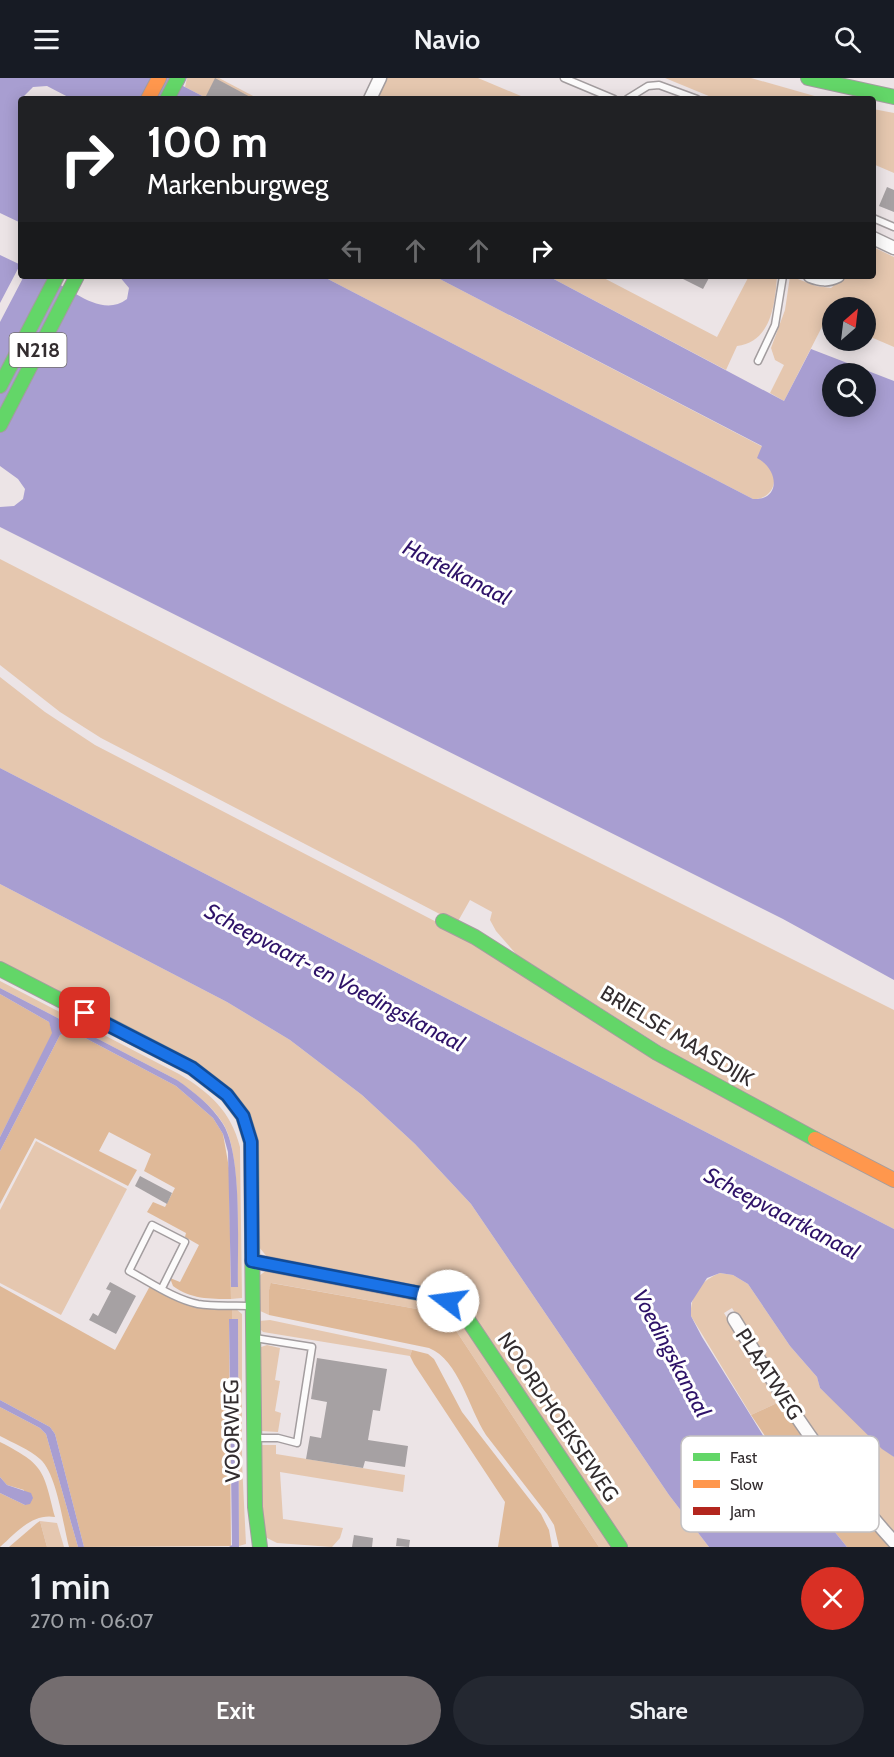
<!DOCTYPE html>
<meta charset="utf-8">
<style>
:root{--surface:#171b24;--page:#242831;--text:#f1f3f6;--muted:#9ea1a6;--accent:#746d6f}
body{margin:0;font-family:Cabin,sans-serif;background:var(--page);color:var(--text);height:100vh;display:flex;flex-direction:column;font-size:22px;white-space:nowrap}
*{box-sizing:border-box;margin:0}
p{font-size:20px;color:var(--muted)}
.icon{flex:none;width:33px;height:33px;fill:none;stroke:currentColor;stroke-width:2;stroke-linecap:round;stroke-linejoin:round}
.map{position:relative;height:1469px;overflow:hidden}
.side{display:flex;flex-direction:column;background:var(--surface);flex:1}
.side>*{flex:none}
.guide{position:absolute;left:18px;top:18px;width:858px;height:183px;border-radius:6px;box-shadow:0 3px 15px #0003;background:#202124;color:#fff;overflow:hidden}
.needle{width:39px;rotate:28deg}
.controls{position:absolute;left:822px;top:219px;display:grid;gap:12px}
.controls a{display:grid;place-items:center;width:54px;height:54px;border-radius:50%;background:var(--surface);box-shadow:0 3px 15px #0003;font-size:30px}
.pin{position:absolute;display:grid;place-items:center;width:51px;height:51px;color:#fff;margin:-26px;border-radius:12px;box-shadow:0 3px 9px #0006}
.me{position:absolute;width:66px;margin:-33px;rotate:285deg;stroke-linejoin:round;filter:drop-shadow(0 0 4px #0008)}
.turn{display:flex;align-items:center;gap:21px;height:126px;padding:0 30px;font-size:27px}
.turn .icon{width:78px;height:78px;stroke-width:2.5}
.turn b{display:block;font-size:42px;line-height:51px}
.lanes{display:flex;align-items:center;height:57px;padding:0 30px;background:#0003;justify-content:center;gap:30px;direction:ltr}
.lanes .off{opacity:.35}
.round{display:grid;place-items:center;flex:none;width:63px;height:63px;border-radius:32px;background:var(--page)}
.head{display:flex;align-items:center;justify-content:space-between;height:102px;padding:0 30px}
h1{font-size:36px;font-weight:600;line-height:45px}
.primary-button{display:flex;gap:12px;margin-top:auto;padding:12px 30px}
.primary-button a{flex:1;height:69px;border-radius:36px;background:var(--accent);color:#fff;font-size:24px;font-weight:600;line-height:69px;text-align:center}
.primary-button a+a{background:var(--page);color:var(--text)}
header{display:flex;justify-content:space-between;align-items:center;height:78px;padding:0 30px;background:var(--surface);font-size:27px;font-weight:600}
.map>svg:first-child{display:block}
</style>
<header><svg class="icon" aria-label="menu" viewBox="0 0 24 24"><path d="M4 6h16M4 12h16M4 18h16"/></svg>Navio<svg class="icon" aria-label="search" viewBox="0 0 24 24"><circle cx="10" cy="10" r="6"/><path d="M15 15l6 6"/></svg></header>
<div class="map">
<svg width="894" height="1469" viewBox="0 0 894 1469">
<rect width="100%" height="100%" fill="#ece4e6"/>
<g fill="#e5c7af">
<path d="M 187,0 L 219,0 L 259,21 L 208,21 L 185,9 Z"/>
<path d="M 386,0 L 478,0 L 528,21 L 376,21 Z"/>
<path d="M 665,0 L 751,0 L 825,21 L 716,21 Z"/>
<path d="M 873,31 L 894,35 L 894,95 L 873,86 Z"/>
<path d="M 873,169 L 894,179 L 894,269 L 866,257 L 866,230 L 832,230 L 832,243 L 826,241 L 784,323 L 770,315 L 784,287 L 775,282 L 771,270 L 785,232 L 790,198 L 816,208 L 831,210 L 845,198 L 873,198 Z"/>
<path d="M 322,198 L 434,198 L 763,369 C 763,373 763,379 765,383 C 767,388 771,390 773,395 C 778,410 766,422 753,421 Z"/>
<path d="M 548,198 L 600,198 L 717,259 L 749,198 L 777,198 C 775,227 771,264 737,268 L 726,292 Z"/>
<path d="M 0,481 L 280,625 L 894,932 L 894,1095 L 705,996 L 516,876 L 496,853 L 490,842 L 492,834 L 470,822 L 457,845 L 101,660 L 60,634 L 0,587 Z"/>
<path d="M 0,599 L 45,634 L 95,667 L 452,852 L 894,1109 L 894,1151 L 0,690 Z"/>
<path d="M 0,806 L 227,924 L 290,962 L 362,1017 L 415,1066 L 471,1126 L 669,1417 L 709,1469 L 624,1469 L 464,1230 L 269,1181 L 258,1168 L 255,1090 L 233,1016 L 0,885 Z"/>
<path d="M 0,903 L 179,996 C 209,1014 231,1033 240,1069 L 242,1220 L 231,1221 L 231,1209 L 238,1209 C 237,1170 242,1078 224,1047 C 213,1028 194,1015 177,1002 L 0,910 Z"/>
<path d="M 36,1063 L 127,1111 L 61,1237 L 0,1205 L 0,1132 Z"/>
<path d="M 267,1192 L 424,1220 L 458,1235 L 615,1469 L 599,1469 L 445,1236 L 272,1205 L 269,1212 L 269,1237 L 258,1232 L 259,1198 Z"/>
<path d="M 720,1195 L 733,1197 L 748,1206 L 790,1268 L 817,1299 L 820,1310 L 894,1379 L 894,1459 L 841,1395 L 773,1297 L 732,1230 L 724,1235 L 779,1324 L 751,1337 L 691,1238 C 690,1217 700,1203 720,1195 Z"/>
<path d="M 232,1231 L 236,1231 L 242,1236 L 242,1385 L 246,1466 L 239,1468 L 238,1241 L 232,1241 Z"/>
<path d="M 270,1242 L 412,1272 L 410,1278 L 263,1254 L 260,1251 L 259,1243 Z"/>
<path d="M 267,1267 L 280,1270 L 275,1302 L 280,1303 L 275,1333 L 281,1335 L 278,1354 L 261,1353 L 261,1269 Z"/>
<path d="M 262,1367 L 276,1367 L 276,1376 L 405,1397 L 403,1414 L 280,1394 L 283,1441 L 343,1450 L 340,1460 L 332,1469 L 277,1465 L 265,1459 L 262,1441 Z"/>
<path d="M 40,1443 L 57,1445 L 64,1469 L 47,1469 Z"/>
</g>
<g fill="#dfb998">
<path d="M 0,916 L 49,944 L 53,955 L 0,1059 Z"/>
<path d="M 72,953 L 176,1008 L 213,1040 L 223,1056 L 229,1090 L 231,1221 C 210,1221 190,1221 173,1208 L 170,1200 L 180,1204 L 199,1167 L 185,1159 L 186,1155 L 147,1134 L 153,1124 L 165,1129 L 175,1110 L 144,1093 L 151,1076 L 109,1054 L 99,1073 L 137,1092 L 128,1108 L 35,1060 L 0,1126 L 0,1073 L 60,957 Z"/>
<path d="M 271,1205 L 445,1236 L 599,1469 L 559,1469 L 554,1447 L 547,1436 L 486,1357 C 469,1331 459,1282 429,1270 L 269,1237 L 269,1212 Z"/>
<path d="M 0,1208 L 115,1272 L 150,1208 L 194,1229 L 232,1231 L 232,1241 L 229,1241 L 231,1468 L 84,1469 L 55,1356 L 50,1349 L 0,1322 Z"/>
<path d="M 412,1272 L 428,1276 L 434,1281 L 462,1334 L 541,1436 L 549,1452 L 552,1469 L 498,1469 L 505,1424 L 414,1286 L 410,1278 Z"/>
<path d="M 779,1324 L 829,1396 L 890,1469 L 847,1469 L 804,1416 L 751,1337 Z"/>
<path d="M 0,1329 L 40,1350 L 46,1356 L 78,1469 L 69,1469 C 63,1447 57,1396 40,1381 C 29,1371 13,1365 0,1358 Z"/>
<path d="M 0,1364 C 45,1387 43,1392 55,1439 C 32,1435 16,1455 0,1469 L 0,1415 L 25,1427 L 24,1412 L 7,1407 L 0,1399 Z"/>
<path d="M 40,1443 L 47,1469 L 9,1469 L 37,1445 Z"/>
</g>
<g fill="#a89ed1" fill-rule="evenodd">
<path d="M 0,0 L 187,0 L 183,8 L 208,21 L 72,21 L 47,8 L 33,9 L 21,21 L 21,145 L 0,135 Z"/>
<path d="M 0,177 L 21,187 L 21,198 C 29,198 38,197 45,199 C 70,209 101,241 127,221 L 129,210 L 119,198 L 322,198 L 753,421 C 780,423 780,392 757,380 L 762,368 L 434,198 L 548,198 L 784,323 L 811,271 L 894,303 L 894,902 L 783,841 L 0,449 L 0,429 L 14,428 L 23,421 L 25,411 L 18,401 L 0,388 ZM 832,296 L 866,296 L 866,328 L 832,328 Z"/>
<path d="M 0,690 L 894,1151 L 894,1379 L 882,1371 L 820,1310 L 817,1299 L 790,1268 L 748,1206 L 733,1197 L 720,1195 L 707,1200 L 691,1225 L 691,1238 L 702,1259 L 769,1367 L 804,1416 L 847,1469 L 709,1469 L 669,1417 L 471,1126 L 415,1066 L 362,1017 L 290,962 L 227,924 L 0,806 Z"/>
<path d="M 0,910 L 177,1002 C 194,1014 212,1028 223,1046 C 243,1078 237,1170 238,1209 L 231,1209 L 228,1074 L 223,1056 L 213,1040 L 176,1008 L 72,953 L 60,957 L 0,1073 L 0,1059 L 52,955 L 49,944 L 0,916 Z"/>
<path d="M 229,1241 L 238,1241 L 239,1469 L 229,1469 L 232,1467 Z"/>
<path d="M 0,1322 L 50,1349 L 55,1356 L 84,1469 L 78,1469 L 46,1356 L 40,1350 L 0,1329 Z"/>
<path d="M 0,1399 L 7,1407 L 31,1415 L 33,1420 L 30,1426 L 25,1427 L 0,1415 Z"/>
</g>
<path fill="#ece4e6" d="M 21,185 L 21,198 L 24,198 L 0,244 L 0,225 Z"/>
<g fill="#a6a1a3">
<path d="M 215,0 L 254,21 L 212,21 L 206,18 Z"/>
<path d="M 887,109 L 894,112 L 894,134 L 879,128 Z"/>
<path d="M 684,198 L 710,198 L 703,211 L 683,201 Z"/>
<path d="M 140,1098 L 172,1115 L 167,1126 L 135,1108 Z"/>
<path d="M 110,1204 L 136,1218 L 116,1256 L 89,1242 L 93,1235 L 98,1238 L 111,1213 L 106,1211 Z"/>
<path d="M 317,1280 L 387,1291 L 380,1333 L 373,1332 L 368,1362 L 408,1368 L 405,1389 L 365,1383 L 363,1390 L 306,1381 L 310,1358 L 321,1360 L 327,1324 L 311,1321 Z"/>
<path d="M 354,1457 L 373,1460 L 372,1469 L 352,1469 Z"/>
<path d="M 397,1460 L 410,1462 L 409,1469 L 396,1468 Z"/>
</g>
<g fill="none" stroke-linecap="round" stroke-linejoin="round">
<defs>
<g id="lane">
<path d="M 564,0 L 614,21"/>
<path d="M 627,21 L 648,8 L 659,7 L 697,21"/>
<path d="M 873,140 L 894,149"/>
<path d="M 758,283 L 775,247 L 783,198"/>
<path d="M 162,1210 L 185,1164 L 152,1147 L 129,1193 C 150,1204 174,1221 198,1226 C 215,1229 234,1227 251,1228"/>
<path d="M 255,1260 L 312,1269 L 297,1365 L 278,1360 L 256,1360"/>
</g>
<g id="street">
<path d="M 370,21 L 380,0"/>
<path d="M 873,160 L 894,170"/>
<path d="M 810,198 C 820,202 828,203 838,198"/>
<path d="M 734,1241 C 782,1319 832,1396 894,1464"/>
</g>
<g id="fast">
<path d="M 808,0 L 894,19"/>
<path d="M 167,21 L 178,0"/>
<path d="M 0,308 L 57,198"/>
<path d="M 0,347 L 77,198"/>
<path d="M 443,843 L 475,859 L 657,975 L 815,1061"/>
<path d="M 0,891 L 192,990 L 227,1017 L 243,1038 L 251,1064 L 255,1429 L 260,1469"/>
<path d="M 412,1214 L 439,1219 L 464,1236 L 620,1469"/>
</g>
<g id="slow">
<path d="M 148,21 L 159,0"/>
<path d="M 815,1061 L 894,1102"/>
</g>
<path id="jam" d="M 252,1183 L 412,1214"/>
</defs>
<use href="#lane" stroke="#a39d9f" stroke-width="9"/>
<use href="#street" stroke="#a39d9f" stroke-width="15"/>
<use href="#fast" stroke="#a39d9f" stroke-width="16"/>
<use href="#slow" stroke="#a39d9f" stroke-width="16"/>
<use href="#jam" stroke="#a39d9f" stroke-width="16"/>
<use href="#lane" stroke="#fcfbfb" stroke-width="6"/>
<use href="#street" stroke="#fcfbfb" stroke-width="12"/>
<use href="#fast" stroke="#63d668" stroke-width="14"/>
<use href="#slow" stroke="#ff974d" stroke-width="14"/>
<use href="#jam" stroke="#b3261e" stroke-width="14"/>
</g>
<g fill="none" stroke-linecap="round" stroke-linejoin="round">
<defs>
<path id="route" d="M 85,935 L 192,990 L 227,1017 L 243,1038 L 251,1064 L 252,1183 L 439,1219 L 448,1223"/>
</defs>
<use href="#route" stroke="#114b97" stroke-width="15"/>
<use href="#route" stroke="#1a73e8" stroke-width="10"/>
</g>
<g text-anchor="middle" stroke-width="6" stroke-linejoin="round" paint-order="stroke">
<rect fill="#fff" stroke="#706c6d" stroke-width="1.5" x="9.5" y="255" width="57" height="34" rx="4.5"/>
<g font-size="20" font-weight="bold" fill="#332d2f">
<text x="38" y="279">N218</text>
</g>
<g font-size="21" fill="#332d2f" stroke="#fff">
<text transform="translate(677 958) rotate(31)" y="7">BRIELSE MAASDIJK</text>
<text transform="translate(769 1296) rotate(57)" y="7">PLAATWEG</text>
<text transform="translate(558 1339) rotate(56)" y="7">NOORDHOEKSEWEG</text>
<text transform="translate(232 1353) rotate(-91)" y="7">VOORWEG</text>
</g>
<g font-size="22" font-style="italic" fill="#2e1268" stroke="#fff">
<text transform="translate(457 494) rotate(27)" y="8">Hartelkanaal</text>
<text transform="translate(335 899) rotate(28)" y="8">Scheepvaart- en Voedingskanaal</text>
<text transform="translate(782 1135) rotate(28)" y="8">Scheepvaartkanaal</text>
<text transform="translate(672 1275) rotate(62)" y="8">Voedingskanaal</text>
</g>
</g>
<rect x="681" y="1358" width="198" height="96" rx="9" fill="#fff" stroke="#c2c0c1" stroke-width="1.5"/>
<rect x="693" y="1375" width="27" height="8" fill="#63d668"/>
<rect x="693" y="1402" width="27" height="8" fill="#ff974d"/>
<rect x="693" y="1429" width="27" height="8" fill="#b3261e"/>
<g font-size="16" fill="#332d2f">
<text x="730" y="1385">Fast</text>
<text x="730" y="1412">Slow</text>
<text x="730" y="1439">Jam</text>
</g>
</svg>
<div class="controls">
<a><svg class="needle" viewBox="-14 -14 28 28"><path d="M0-13l5 13h-10z" fill="#e53935"/><path d="M0 13l5-13h-10z" fill="#9ea1a6"/></svg></a>
<a><svg class="icon" aria-label="search" viewBox="0 0 24 24"><circle cx="10" cy="10" r="6"/><path d="M15 15l6 6"/></svg></a>
</div>
<div class="pin" style="left:85px;top:935px;background:#d93025"><svg class="icon" aria-label="arrive" viewBox="0 0 24 24"><path d="M6 21V4h12l-3 4 3 4H6"/></svg></div>
<svg class="me" style="left:448px;top:1223px" viewBox="-20 -20 40 40"><circle r="19" fill="#fff"/><path d="M0-13L10 11 0 6-10 11z" fill="#1a73e8"/></svg>
<div class="guide">
<div class="turn"><svg class="icon" aria-label="right" viewBox="0 0 24 24"><path d="M7 20v-9h11M14 6l5 5-5 5"/></svg><div><b>100 m</b>Markenburgweg</div></div>
<div class="lanes"><svg class="icon off" aria-label="left" viewBox="0 0 24 24"><path d="M17 20v-9H6M10 6l-5 5 5 5"/></svg><svg class="icon off" aria-label="ahead" viewBox="0 0 24 24"><path d="M12 20V5M6 11l6-6 6 6"/></svg><svg class="icon off" aria-label="ahead" viewBox="0 0 24 24"><path d="M12 20V5M6 11l6-6 6 6"/></svg><svg class="icon" aria-label="right" viewBox="0 0 24 24"><path d="M7 20v-9h11M14 6l5 5-5 5"/></svg></div>
</div>
</div>
<section class="side">
<div class="head"><div><h1>1 min</h1><p>270 m · 06:07</p></div><a class="round" style="background:#d93025;color:#fff"><svg class="icon" aria-label="close" viewBox="0 0 24 24"><path d="M6 6l12 12M18 6L6 18"/></svg></a></div>
<div class="primary-button"><a>Exit</a><a>Share</a></div>
</section>
